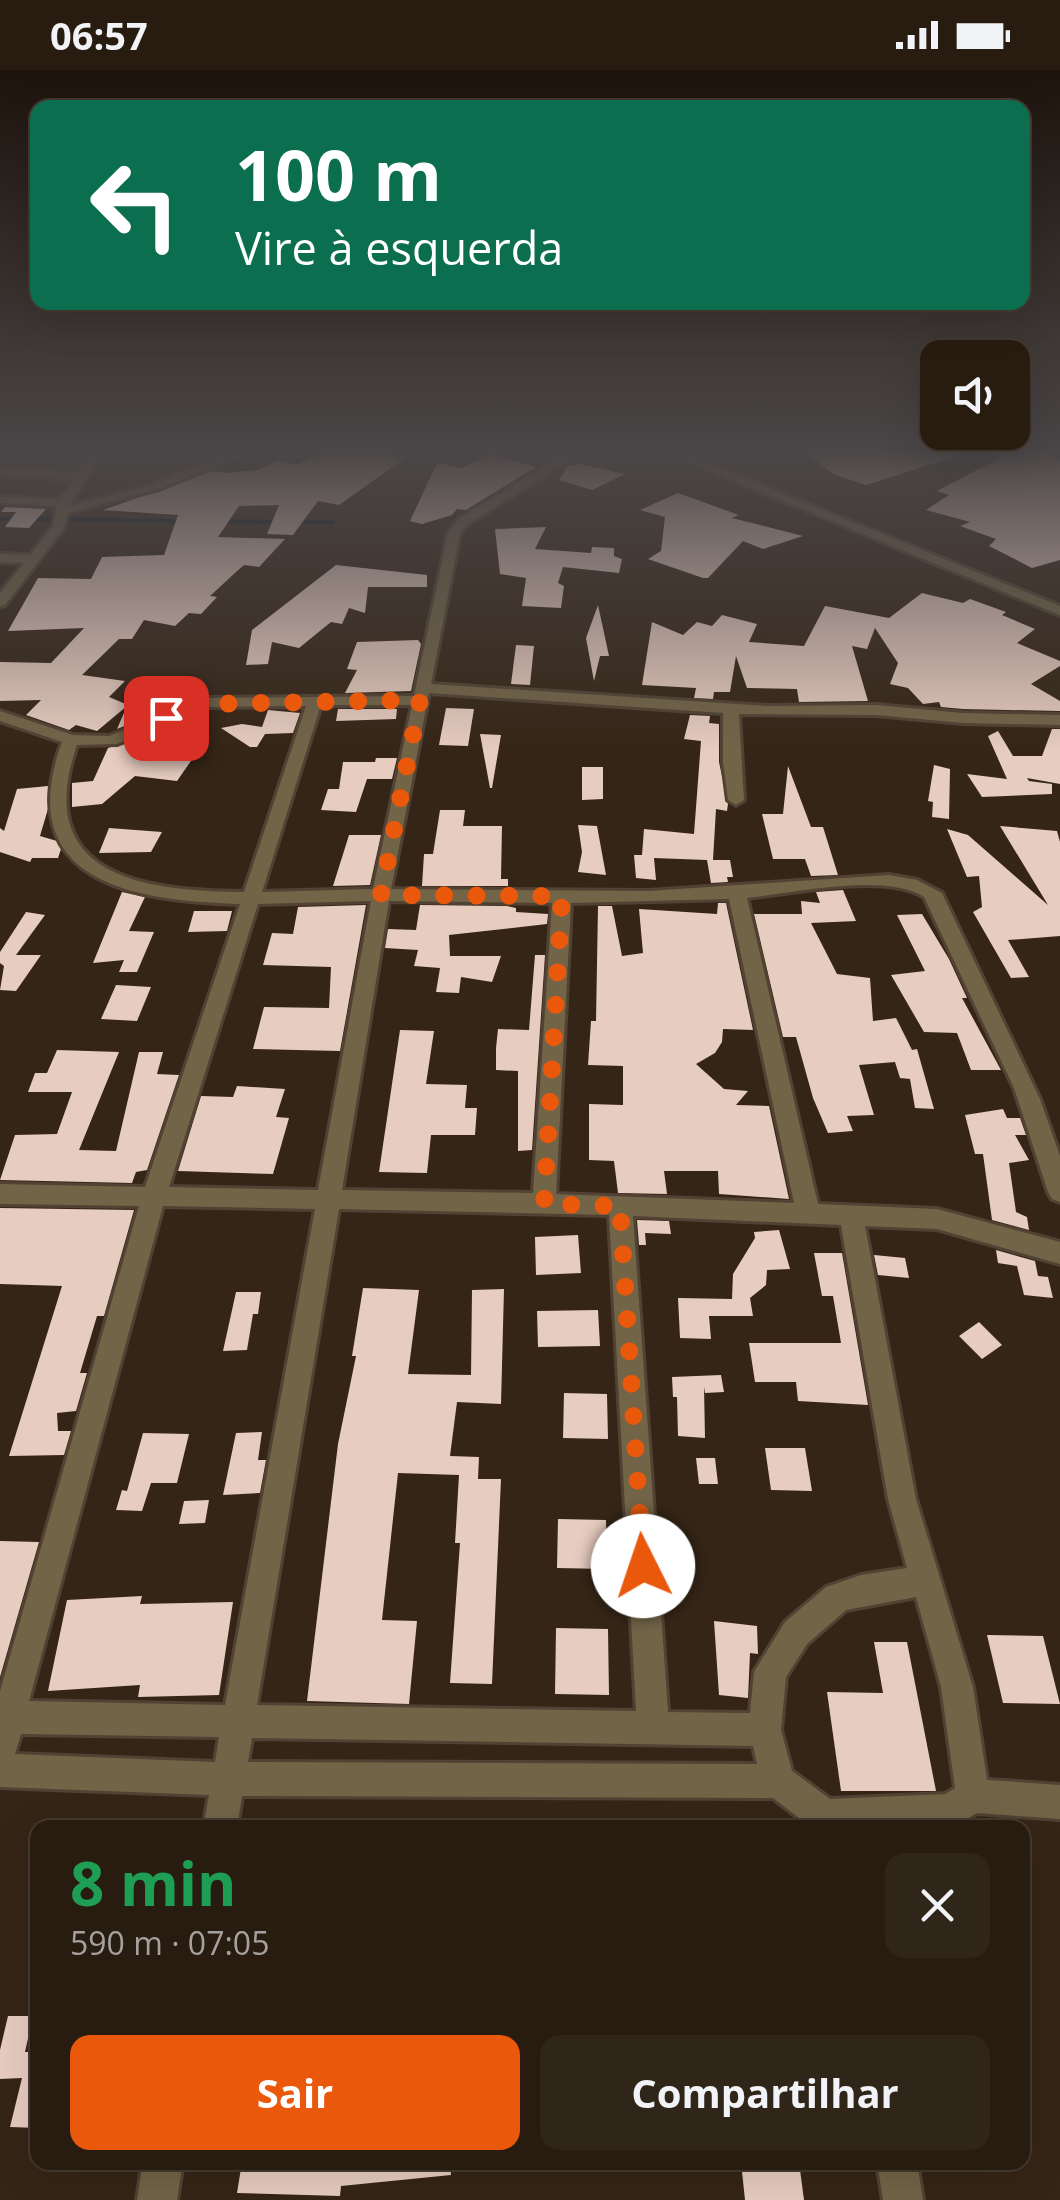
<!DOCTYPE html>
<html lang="pt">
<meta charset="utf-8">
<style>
:root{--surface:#281c10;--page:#302519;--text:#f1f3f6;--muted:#a5a19f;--line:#443a30;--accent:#ea580c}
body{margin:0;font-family:"Open Sans",sans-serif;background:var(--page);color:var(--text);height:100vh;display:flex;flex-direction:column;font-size:38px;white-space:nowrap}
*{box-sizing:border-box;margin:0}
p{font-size:32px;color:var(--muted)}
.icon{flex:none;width:55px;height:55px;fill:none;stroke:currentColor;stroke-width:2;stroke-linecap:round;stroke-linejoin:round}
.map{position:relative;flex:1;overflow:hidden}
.drawer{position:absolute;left:30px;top:1750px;width:1000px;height:350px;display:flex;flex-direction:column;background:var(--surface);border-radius:20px;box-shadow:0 10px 40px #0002,0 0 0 2px var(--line)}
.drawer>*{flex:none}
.guide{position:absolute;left:30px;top:30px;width:1000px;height:210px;border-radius:20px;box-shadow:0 10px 40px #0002,0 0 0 2px var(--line);background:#0b6e4f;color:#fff;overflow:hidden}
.controls{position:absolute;left:920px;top:270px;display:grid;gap:20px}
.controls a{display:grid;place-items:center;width:110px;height:110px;border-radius:20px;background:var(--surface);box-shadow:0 10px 40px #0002,0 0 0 2px var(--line);font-size:50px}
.pin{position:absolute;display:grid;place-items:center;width:85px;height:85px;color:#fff;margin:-42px;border-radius:20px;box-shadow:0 5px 15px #0006}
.me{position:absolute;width:110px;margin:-55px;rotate:356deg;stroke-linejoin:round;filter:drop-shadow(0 0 8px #0008)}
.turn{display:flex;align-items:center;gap:35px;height:210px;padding:0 40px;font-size:45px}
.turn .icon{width:130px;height:130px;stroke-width:2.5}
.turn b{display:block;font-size:70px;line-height:85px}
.round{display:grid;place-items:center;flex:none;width:105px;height:105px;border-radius:20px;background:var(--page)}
.headline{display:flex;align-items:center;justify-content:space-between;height:170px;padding:0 40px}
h1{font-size:60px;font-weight:700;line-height:75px;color:#1e9e55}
.cta{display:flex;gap:20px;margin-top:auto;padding:20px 40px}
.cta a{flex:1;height:115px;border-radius:20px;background:var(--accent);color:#fff;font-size:40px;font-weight:700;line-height:115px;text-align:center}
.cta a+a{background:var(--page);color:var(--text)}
.status{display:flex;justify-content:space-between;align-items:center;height:70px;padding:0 50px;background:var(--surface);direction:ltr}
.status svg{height:28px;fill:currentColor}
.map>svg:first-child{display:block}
</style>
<div class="status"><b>06:57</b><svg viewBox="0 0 49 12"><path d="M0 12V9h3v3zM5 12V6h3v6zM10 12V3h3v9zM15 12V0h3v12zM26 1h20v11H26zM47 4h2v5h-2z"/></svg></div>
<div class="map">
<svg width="1060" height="2130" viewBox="0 0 1060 2130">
<rect width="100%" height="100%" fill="#352516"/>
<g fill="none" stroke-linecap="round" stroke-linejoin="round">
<g stroke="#021625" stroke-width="4">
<path d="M 0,449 L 16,449"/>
<path d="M 29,449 L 181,451"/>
<path d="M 224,451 L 276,452"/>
<path d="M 299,452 L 333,452"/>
</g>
</g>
<g fill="#e7ccc0">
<path d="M 323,383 L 381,383 L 405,388 L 339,435 L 318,431 L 293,465 L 267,464 L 279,435 L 239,436 L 218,467 L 285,469 L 259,497 L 244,495 L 236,502 L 210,526 L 217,527 L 201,544 L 189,543 L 175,556 L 144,550 L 132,569 L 119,569 L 82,605 L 125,611 L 109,627 L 152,645 L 117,659 L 127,636 L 97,661 L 76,655 L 69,660 L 26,645 L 41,630 L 0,631 L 0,592 L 51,593 L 84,558 L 8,561 L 38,508 L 91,509 L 102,487 L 164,485 L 178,445 L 103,440 L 213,401 L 225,403 L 258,400 L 278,390 L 296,395 Z"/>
<path d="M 805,383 L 954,383 L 954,387 L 866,415 L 833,404 Z"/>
<path d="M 1009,383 L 1055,383 L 1055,389 L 1060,390 L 1060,490 L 1032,498 L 989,476 L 996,469 L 960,456 L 970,452 L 926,440 L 949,425 L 937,421 Z"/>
<path d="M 490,384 L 536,397 L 466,440 L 457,439 L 452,445 L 422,454 L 410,451 L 437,393 L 461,398 Z"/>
<path d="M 577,394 L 595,397 L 625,404 L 592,420 L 559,410 L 568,396 Z"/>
<path d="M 678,423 L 739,445 L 732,448 L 803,466 L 763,479 L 743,471 L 708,508 L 703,508 L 648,489 L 661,481 L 665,447 L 640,440 Z"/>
<path d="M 5,437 L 46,439 L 29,458 L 5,457 L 16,442 L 1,442 Z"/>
<path d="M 546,457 L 535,479 L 591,483 L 592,477 L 614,478 L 614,486 L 622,489 L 619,503 L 563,497 L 558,513 L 564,516 L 561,538 L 522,536 L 526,508 L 500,504 L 495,459 Z"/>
<path d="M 336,495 L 427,505 L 427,517 L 368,517 L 365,543 L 349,538 L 342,554 L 331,552 L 299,578 L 272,572 L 268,594 L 246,595 L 252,560 Z"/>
<path d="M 922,523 L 963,533 L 970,529 L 1006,542 L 1002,545 L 1035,559 L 1017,573 L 1060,591 L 1060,596 L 1031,614 L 1060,631 L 1060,641 L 963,639 L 941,637 L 939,632 L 923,634 L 908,618 L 890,614 L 898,593 L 875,558 L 867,579 L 852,576 L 868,631 L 799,632 L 797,619 L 747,618 L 736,586 L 730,622 L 714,622 L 713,629 L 694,628 L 696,618 L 642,615 L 652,552 L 683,565 L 697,552 L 712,556 L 722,545 L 757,554 L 749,572 L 804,576 L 825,536 L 889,548 Z"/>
<path d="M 598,535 L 609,586 L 600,586 L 594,611 L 586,568 Z"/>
<path d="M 418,570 L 421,574 L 411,621 L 345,623 L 357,600 L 347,599 L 357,572 Z"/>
<path d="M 516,575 L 534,576 L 530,615 L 511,614 Z"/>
<path d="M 446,638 L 474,639 L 468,676 L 439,675 Z"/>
<path d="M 338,639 L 397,639 L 396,649 L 336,651 Z"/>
<path d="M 268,640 L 300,643 L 293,663 L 265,664 L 257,677 L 250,677 L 221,658 L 242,654 L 262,657 Z"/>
<path d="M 690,645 L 710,646 L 709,653 L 719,654 L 719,692 L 728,734 L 727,741 L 716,739 L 713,790 L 730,790 L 733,807 L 727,807 L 728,812 L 711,813 L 707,790 L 654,788 L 656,810 L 636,808 L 634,785 L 642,785 L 644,759 L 694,764 L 701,671 L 684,669 Z"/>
<path d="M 1052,659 L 1060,659 L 1060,714 L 1027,708 L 1029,711 L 1052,714 L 1052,724 L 982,727 L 967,704 L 1007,709 L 988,666 L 998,661 L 1013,686 L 1042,686 Z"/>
<path d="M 152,664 L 209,665 L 177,711 L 135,706 L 102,734 L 72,737 L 72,713 L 93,711 L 108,678 Z"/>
<path d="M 480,664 L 501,665 L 492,718 L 490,718 Z"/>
<path d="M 376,688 L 397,688 L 392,709 L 367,709 L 356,742 L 321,740 L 328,719 L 339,719 L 343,692 L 375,692 Z"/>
<path d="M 934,695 L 950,699 L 949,749 L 932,747 L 933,732 L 928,731 Z"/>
<path d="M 788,696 L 811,757 L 823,757 L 838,805 L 811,806 L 805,789 L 773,789 L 762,744 L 783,744 Z"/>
<path d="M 582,697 L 603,697 L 603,729 L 582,730 Z"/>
<path d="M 48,716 L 48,739 L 40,766 L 57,771 L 61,779 L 58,788 L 32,788 L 30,792 L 0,782 L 0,758 L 4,761 L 17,719 Z"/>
<path d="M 440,740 L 465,740 L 463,756 L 502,756 L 501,809 L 508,809 L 508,816 L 422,816 L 424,784 L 433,784 Z"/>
<path d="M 578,755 L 597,756 L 606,805 L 578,802 L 582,782 Z"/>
<path d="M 1000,756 L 1057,761 L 1060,772 L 1060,866 L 1008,870 L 1029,907 L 1011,908 L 973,842 L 982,837 L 979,806 L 967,807 L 947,759 L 968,765 L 1048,835 Z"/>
<path d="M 109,758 L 162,762 L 151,782 L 99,783 Z"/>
<path d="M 349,765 L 381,765 L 370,815 L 333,816 Z"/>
<path d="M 843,820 L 856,851 L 811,853 L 837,904 L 870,908 L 873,951 L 896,948 L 912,980 L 917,979 L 934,1039 L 915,1038 L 910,1009 L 900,1008 L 895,992 L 859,995 L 874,1045 L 847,1046 L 853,1061 L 828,1063 L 813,1028 L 796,967 L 783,967 L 754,844 L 802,844 L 801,831 L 820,833 L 816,822 Z"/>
<path d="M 122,822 L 145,827 L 129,861 L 154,862 L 137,902 L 119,902 L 124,890 L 93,893 Z"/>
<path d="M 718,833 L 726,833 L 753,960 L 723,959 L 722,972 L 715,983 L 696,994 L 724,1019 L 748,1021 L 736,1035 L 769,1036 L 789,1129 L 719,1124 L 718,1101 L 664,1101 L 667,1124 L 618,1123 L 614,1091 L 589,1090 L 589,1034 L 623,1035 L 623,996 L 588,995 L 591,951 L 596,951 L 598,836 L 612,836 L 622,886 L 643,883 L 639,839 L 717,844 Z"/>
<path d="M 366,835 L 340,981 L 253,979 L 264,937 L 329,938 L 331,897 L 263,895 L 272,863 L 293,864 L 298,837 Z"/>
<path d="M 420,835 L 507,836 L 516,838 L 516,842 L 548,844 L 547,854 L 449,865 L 450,886 L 501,886 L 492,912 L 461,907 L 459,923 L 436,922 L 440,898 L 414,896 L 418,880 L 385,878 L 388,859 L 416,860 Z"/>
<path d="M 194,841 L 232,841 L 227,861 L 188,862 Z"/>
<path d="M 26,842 L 45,845 L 16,885 L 41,885 L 16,921 L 0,920 L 4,896 L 0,893 L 0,882 Z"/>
<path d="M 922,844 L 949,889 L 967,928 L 962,928 L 1001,1000 L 971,1000 L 957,963 L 924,962 L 891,905 L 925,901 L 897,845 Z"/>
<path d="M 535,885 L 545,885 L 532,1080 L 518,1081 L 518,1001 L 496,1000 L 496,978 L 498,959 L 529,960 Z"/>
<path d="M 116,915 L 151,917 L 137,951 L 101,949 Z"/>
<path d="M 400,960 L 434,961 L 426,1014 L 467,1015 L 465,1038 L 477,1038 L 475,1065 L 431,1065 L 427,1103 L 379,1102 Z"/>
<path d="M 57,980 L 119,982 L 79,1080 L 116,1081 L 139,982 L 163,982 L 157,1004 L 179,1005 L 147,1100 L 136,1102 L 132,1113 L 0,1110 L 15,1065 L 57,1064 L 72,1022 L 28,1022 L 35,1003 L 47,1003 Z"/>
<path d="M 237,1016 L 285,1019 L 276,1047 L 289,1048 L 273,1104 L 178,1101 L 201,1026 L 233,1027 Z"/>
<path d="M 1003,1039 L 1007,1048 L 1020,1048 L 1026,1065 L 1015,1065 L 1029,1090 L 1009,1093 L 1016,1142 L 1027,1147 L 1029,1160 L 992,1150 L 983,1084 L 975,1084 L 965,1045 Z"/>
<path d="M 0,1138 L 134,1140 L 104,1246 L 97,1246 L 80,1303 L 87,1303 L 76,1341 L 57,1343 L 58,1361 L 71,1361 L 64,1385 L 9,1386 L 62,1216 L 0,1214 Z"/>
<path d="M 637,1150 L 669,1151 L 671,1164 L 645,1163 L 646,1175 L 639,1175 Z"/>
<path d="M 779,1160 L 790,1199 L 767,1200 L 766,1215 L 750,1228 L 753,1246 L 709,1246 L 711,1269 L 680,1268 L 678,1228 L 732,1229 L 733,1204 L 755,1168 L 754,1162 Z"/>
<path d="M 578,1165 L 581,1203 L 536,1205 L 535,1167 Z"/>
<path d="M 996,1180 L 1035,1191 L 1038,1206 L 1048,1207 L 1053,1228 L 1024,1225 L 1017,1196 L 998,1193 Z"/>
<path d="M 814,1183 L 842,1183 L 868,1335 L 798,1331 L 796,1312 L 755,1312 L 749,1273 L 841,1273 L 833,1226 L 822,1226 Z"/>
<path d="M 874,1185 L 905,1188 L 909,1208 L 878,1205 Z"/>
<path d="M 363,1218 L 419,1220 L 408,1304 L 471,1305 L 472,1220 L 504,1219 L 501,1334 L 457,1332 L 450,1386 L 479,1387 L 478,1409 L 501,1409 L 492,1614 L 450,1613 L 460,1473 L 455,1473 L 459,1405 L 398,1403 L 382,1550 L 417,1551 L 409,1634 L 307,1631 L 338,1374 L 356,1286 L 352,1286 Z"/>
<path d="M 236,1222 L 261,1222 L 258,1244 L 253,1244 L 247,1280 L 223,1281 Z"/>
<path d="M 598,1240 L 600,1276 L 538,1277 L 537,1241 Z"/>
<path d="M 979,1252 L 1002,1275 L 982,1289 L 959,1266 Z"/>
<path d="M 721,1305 L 724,1322 L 705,1323 L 704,1317 L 705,1368 L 678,1366 L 677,1327 L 673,1327 L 672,1307 Z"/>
<path d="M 564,1323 L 607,1324 L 608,1369 L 563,1368 Z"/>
<path d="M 262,1362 L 258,1390 L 266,1390 L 260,1423 L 223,1425 L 236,1363 Z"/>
<path d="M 143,1363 L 189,1364 L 177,1413 L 151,1413 L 142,1441 L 116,1440 L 122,1420 L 127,1421 Z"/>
<path d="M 765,1378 L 805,1378 L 812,1421 L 771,1420 Z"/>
<path d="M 696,1388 L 715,1388 L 718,1414 L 699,1414 Z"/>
<path d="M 209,1430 L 205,1453 L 179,1454 L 184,1431 Z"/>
<path d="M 558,1449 L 606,1450 L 607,1499 L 557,1498 Z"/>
<path d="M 0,1471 L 39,1472 L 0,1607 Z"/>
<path d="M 142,1526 L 140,1534 L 233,1532 L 219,1625 L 138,1627 L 140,1615 L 48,1621 L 67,1530 Z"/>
<path d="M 714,1551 L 757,1556 L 758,1584 L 750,1583 L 748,1628 L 719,1625 Z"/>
<path d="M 556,1558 L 608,1559 L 609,1625 L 555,1624 Z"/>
<path d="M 987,1565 L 1043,1566 L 1060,1634 L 1003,1633 Z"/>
<path d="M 874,1572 L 907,1572 L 936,1721 L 841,1721 L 827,1622 L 883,1623 Z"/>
<path d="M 8,1946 L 33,1946 L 25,1982 L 28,1982 L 31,1972 L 38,1973 L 38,2058 L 10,2057 L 22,2008 L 0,2009 L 0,1980 Z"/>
<path d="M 242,2092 L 450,2092 L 451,2105 L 341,2116 L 340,2126 L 237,2123 Z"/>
<path d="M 741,2092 L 799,2092 L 804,2130 L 745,2130 Z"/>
</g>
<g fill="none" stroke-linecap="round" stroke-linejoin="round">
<defs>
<g id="street">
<path d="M 91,383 L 102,383 L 69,436 L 151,415 L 230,383 L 246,383 L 159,419 L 68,443 L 63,459 L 5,535 L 0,536 L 0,523 L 24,493 L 0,492 L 0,484 L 30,485 L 53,456 L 57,436 L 0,433 L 0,427 L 61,429 L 74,409 L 0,405 L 0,399 L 79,403 Z"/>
<path d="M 566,383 L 579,383 L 467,455 L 460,463 L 431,614 L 766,636 L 876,635 L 963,643 L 1060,645 L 1060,655 L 963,653 L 876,645 L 739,644 L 744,730 L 736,735 L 728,730 L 723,692 L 723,643 L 429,623 L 391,819 L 649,821 L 889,805 L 917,810 L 942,823 L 1040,1029 L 1060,1086 L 1060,1132 L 1052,1129 L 1048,1122 L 1014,1018 L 924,827 C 886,802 793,823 747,828 L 818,1134 L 937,1139 L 1060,1172 L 1060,1194 L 937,1159 L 865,1156 L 916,1429 L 973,1617 L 987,1710 L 1060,1715 L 1060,1749 L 977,1743 L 951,1758 L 812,1758 L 773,1728 L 242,1726 L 237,1758 L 203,1758 L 209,1725 L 0,1717 L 0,1621 L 139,1136 L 0,1134 L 0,1114 L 145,1117 L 240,834 C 133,831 11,812 62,672 L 0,651 L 0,641 L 73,665 L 109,666 L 207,628 L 414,626 L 448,463 L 459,449 ZM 321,635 L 412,635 L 373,819 L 262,822 ZM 306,636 L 244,822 C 144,821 31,807 77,675 L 117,674 L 209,637 ZM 729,829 L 794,1133 L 556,1124 L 571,833 ZM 371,831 L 318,1120 L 169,1117 L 258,834 ZM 389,831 L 552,833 L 533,1123 L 342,1120 ZM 163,1136 L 315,1139 L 225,1635 L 29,1631 ZM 339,1139 L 609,1145 L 636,1641 L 257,1635 ZM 633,1146 L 841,1155 L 888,1429 L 907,1498 L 861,1505 L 826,1517 L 785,1552 L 754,1602 L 750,1643 L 668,1642 ZM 916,1527 L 941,1617 L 955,1718 L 945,1724 L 830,1729 L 792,1701 L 781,1660 L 786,1607 L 807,1574 L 846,1540 ZM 21,1664 L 219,1667 L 215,1692 L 15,1684 ZM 252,1668 L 753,1676 L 757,1694 L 248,1692 Z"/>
<path d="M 667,383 L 682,383 L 1060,536 L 1060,545 Z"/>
<path d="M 143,2092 L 183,2092 L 177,2130 L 137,2130 Z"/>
<path d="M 877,2092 L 917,2092 L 923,2130 L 883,2130 Z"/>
</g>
</defs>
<use href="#street" stroke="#514233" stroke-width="6"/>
<use href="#street" fill="#726447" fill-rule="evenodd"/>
</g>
<linearGradient id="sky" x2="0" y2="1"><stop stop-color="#1d140c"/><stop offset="0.56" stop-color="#4b4647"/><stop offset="1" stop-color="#4b4647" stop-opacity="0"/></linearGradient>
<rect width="1060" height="682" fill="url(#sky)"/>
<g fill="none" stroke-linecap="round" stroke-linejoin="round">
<path stroke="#ea580c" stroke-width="18" stroke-dasharray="0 32.4" d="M 166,648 L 207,634 L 420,630 L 381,825 L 562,826 L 544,1134 L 620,1136 L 643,1496"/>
</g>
</svg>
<div class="controls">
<a><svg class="icon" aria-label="sound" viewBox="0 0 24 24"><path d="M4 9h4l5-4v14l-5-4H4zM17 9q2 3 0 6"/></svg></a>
</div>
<div class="pin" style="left:166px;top:648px;background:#d93025"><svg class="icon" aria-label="arrive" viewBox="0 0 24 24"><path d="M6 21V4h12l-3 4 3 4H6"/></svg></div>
<svg class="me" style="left:643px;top:1496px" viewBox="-20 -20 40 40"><circle r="19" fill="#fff"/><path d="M0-13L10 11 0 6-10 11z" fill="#ea580c"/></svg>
<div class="guide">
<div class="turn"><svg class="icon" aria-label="left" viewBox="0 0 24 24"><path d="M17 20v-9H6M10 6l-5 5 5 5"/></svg><div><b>100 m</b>Vire à esquerda</div></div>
</div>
<section class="drawer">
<div class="headline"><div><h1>8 min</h1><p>590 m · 07:05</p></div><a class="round"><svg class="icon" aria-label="close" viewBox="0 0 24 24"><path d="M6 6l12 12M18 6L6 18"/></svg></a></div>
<div class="cta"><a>Sair</a><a>Compartilhar</a></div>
</section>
</div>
